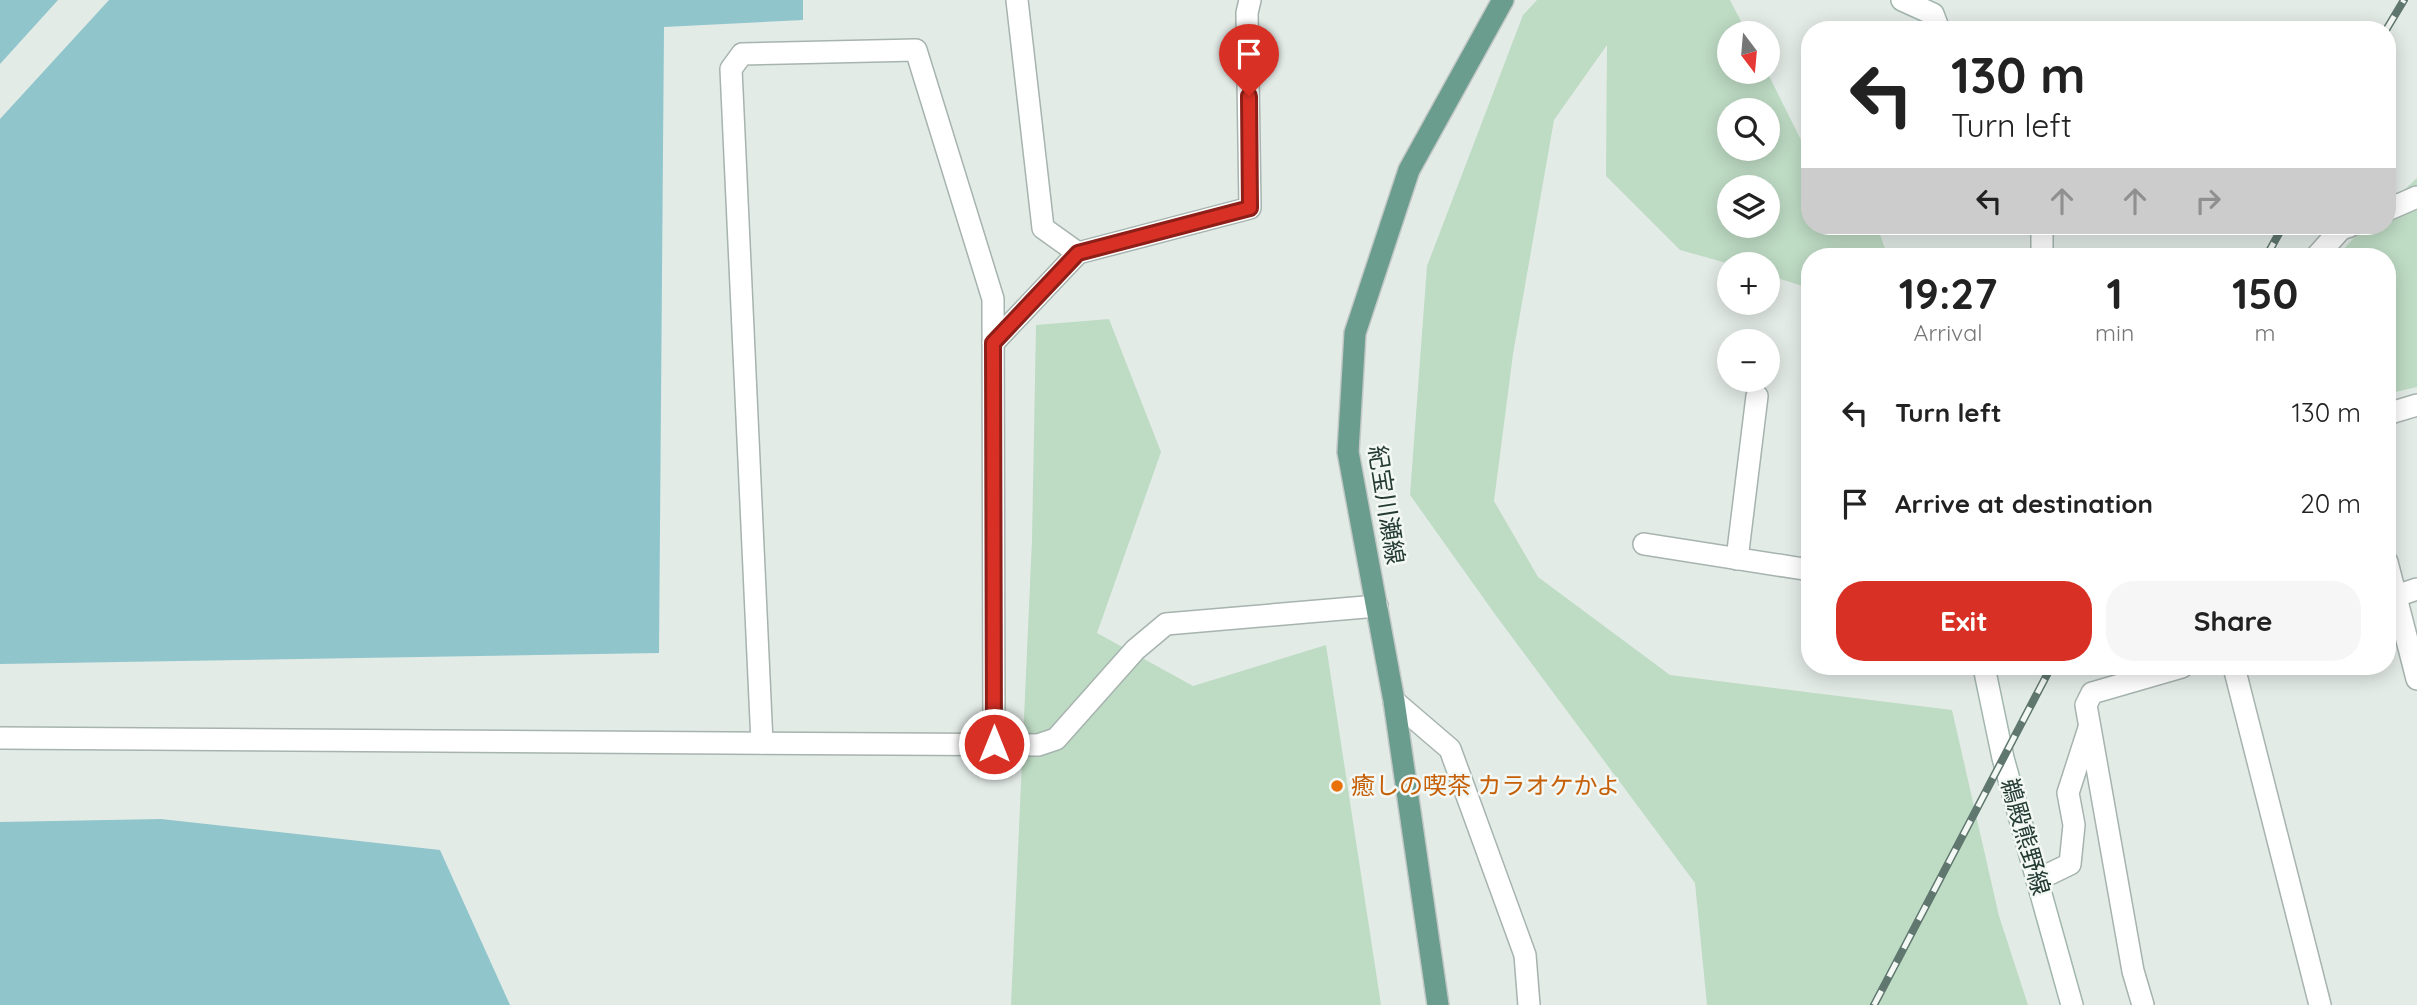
<!DOCTYPE html>
<meta charset="utf-8">
<style>
:root{--surface:#fff;--page:#f6f6f6;--text:#222;--muted:#767676;--accent:#d93025}
body{margin:0;font-family:Quicksand,"Noto Sans JP",sans-serif;background:var(--page);color:var(--text);height:100vh;display:flex;flex-direction:column;font-size:26px;white-space:nowrap}
*{box-sizing:border-box;margin:0}
p{font-size:23px;color:var(--muted)}
.icon{flex:none;width:38px;height:38px;fill:none;stroke:currentColor;stroke-width:2;stroke-linecap:round;stroke-linejoin:round}
.map{position:relative;flex:1;overflow:hidden}
.panel{position:absolute;left:1801px;top:248px;width:595px;height:427px;display:flex;flex-direction:column;background:var(--surface);border-radius:28px;box-shadow:0 4px 18px #0003}
.panel>*{flex:none}
.guide{position:absolute;left:1801px;top:21px;width:595px;height:214px;border-radius:28px;box-shadow:0 4px 18px #0003;background:#fff;color:var(--text);overflow:hidden}
.needle{width:46px;rotate:164deg}
.buttons{position:absolute;left:1717px;top:21px;display:grid;gap:14px}
.buttons a{display:grid;place-items:center;width:63px;height:63px;border-radius:50%;background:var(--surface);box-shadow:0 4px 18px #0003;font-size:35px}
.pin{position:absolute;display:grid;place-items:center;width:60px;height:60px;color:#fff;margin:-72px -30px;border-radius:50% 50% 50% 0;rotate:-45deg;box-shadow:0 0 7px #0007}
.pin .icon{rotate:45deg}
.me{position:absolute;width:77px;margin:-38px;rotate:0deg;stroke-linejoin:round;filter:drop-shadow(0 0 5px #0008)}
.turn{display:flex;align-items:center;gap:24px;height:147px;padding:0 35px;font-size:32px}
.turn .icon{width:91px;height:91px;stroke-width:2.5}
.turn b{display:block;font-size:49px;line-height:60px}
.lanes{display:flex;align-items:center;height:66px;padding:0 35px;background:#0003;justify-content:center;gap:35px;direction:ltr}
.lanes .off{opacity:.35}
.eta{display:flex;justify-content:space-evenly;align-items:center;height:119px;text-align:center}
.eta b{font-size:42px;font-weight:700;line-height:49px}
.action{display:flex;gap:14px;margin-top:auto;padding:14px 35px}
.action a{flex:1;height:80px;border-radius:28px;background:var(--accent);color:#fff;font-size:28px;font-weight:700;line-height:80px;text-align:center}
.action a+a{background:var(--page);color:var(--text)}
ul{padding:0;list-style:none}
li{display:flex;align-items:center;gap:21px;height:91px;padding:0 35px}
li div{flex:1}
li b{display:block;font-size:26px}
li em{font-style:normal}
.map>svg:first-child{display:block}
</style>
<div class="map">
<svg width="2417" height="1005" viewBox="0 0 2417 1005">
<rect width="100%" height="100%" fill="#e3ebe7"/>
<g fill="#bedbc4" fill-rule="evenodd">
<path d="M 1537,0 L 1730,0 L 1747,33 L 1729,33 L 1729,72 L 1767,72 L 1809,156 L 1810,226 L 1877,226 L 1888,257 L 1810,257 L 1809,288 L 1768,275 L 1768,264 L 1730,264 L 1680,250 L 1606,176 L 1607,45 L 1554,120 L 1513,354 L 1494,501 L 1538,577 L 1670,675 L 1952,710 L 1999,916 L 2028,1005 L 1707,1005 L 1695,883 L 1497,617 L 1410,495 L 1427,266 L 1523,15 ZM 1729,110 L 1768,110 L 1768,149 L 1729,149 ZM 1729,187 L 1768,187 L 1768,226 L 1729,226 Z"/>
<path d="M 2417,178 L 2417,387 L 2387,394 L 2387,257 L 2336,257 L 2365,226 L 2387,226 L 2387,206 Z"/>
<path d="M 1109,319 L 1161,452 L 1097,633 L 1193,686 L 1326,645 L 1381,1005 L 1011,1005 L 1032,540 L 1036,325 Z"/>
</g>
<g fill="#90c5cb">
<path d="M 0,0 L 58,0 L 0,64 Z"/>
<path d="M 109,0 L 803,0 L 803,20 L 664,27 L 659,653 L 0,664 L 0,119 Z"/>
<path d="M 161,819 L 440,850 L 510,1005 L 0,1005 L 0,822 Z"/>
</g>
<g fill="none" stroke-linecap="round" stroke-linejoin="round">
<defs>
<g id="street">
<path d="M 1017,0 L 1043,228 L 1078,253"/>
<path d="M 2387,210 L 2417,197"/>
<path d="M 2316,257 L 2341,229 L 2350,226"/>
<path d="M 993,343 L 1078,253 L 1250,208 L 1247,13 L 1250,0"/>
<path d="M 2387,414 L 2417,405"/>
<path d="M 1644,544 L 1810,570"/>
<path d="M 1737,559 L 1757,396"/>
<path d="M 2387,562 L 2417,679"/>
<path d="M 2387,599 L 2417,589"/>
<path d="M 2234,667 L 2320,1005"/>
<path d="M 1394,701 L 1450,749 L 1525,955 L 1529,1005"/>
<path d="M 0,738 L 1038,745 L 1056,739 L 1135,650 L 1166,624 L 1377,606"/>
<path d="M 762,743 L 731,69 L 742,54 L 916,50 L 993,299 L 994,744"/>
<path d="M 2037,880 L 2070,864 L 2074,825 L 2068,793 L 2089,728"/>
<path d="M 2143,1005 L 2133,971 L 2086,705 L 2092,693 L 2182,667"/>
</g>
<g id="secondary">
<path d="M 1902,0 L 1933,14 L 1939,30"/>
<path d="M 2040,226 L 2042,231 L 2042,257"/>
<path d="M 1984,667 L 2003,758 L 2072,1005"/>
</g>
<path id="primary" d="M 1438,1005 L 1394,701 L 1348,452 L 1355,333 L 1409,170 L 1503,0"/>
</defs>
<use href="#street" stroke="#a6b3ae" stroke-width="24"/>
<use href="#secondary" stroke="#a2b6ae" stroke-width="24"/>
<use href="#primary" stroke="#c2c8c6" stroke-width="24"/>
<use href="#street" stroke="#fff" stroke-width="21"/>
<use href="#secondary" stroke="#fff" stroke-width="21"/>
<use href="#primary" stroke="#6b9d8e" stroke-width="21"/>
<defs>
<g id="rail">
<path d="M 2386,30 L 2404,0"/>
<path d="M 2266,257 L 2283,226"/>
<path d="M 1874,1005 L 2051,667"/>
</g>
</defs>
<use href="#rail" stroke="#5f776f" stroke-width="8"/>
<use href="#rail" stroke="#f3f8f5" stroke-width="5" stroke-dasharray="16" stroke-linecap="butt"/>
</g>
<g fill="none" stroke-linecap="round" stroke-linejoin="round">
<defs>
<path id="route" d="M 994,744 L 993,343 L 1078,253 L 1250,208 L 1249,96"/>
</defs>
<use href="#route" stroke="#8d1f18" stroke-width="18"/>
<use href="#route" stroke="#d93025" stroke-width="12"/>
</g>
<circle fill="#e8710a" stroke="#f3f8f5" stroke-width="2.5" cx="1337" cy="786" r="7"/>
<g text-anchor="middle" stroke-width="5" stroke-linejoin="round" paint-order="stroke">
<g font-size="24" fill="#243b34" stroke="#f3f8f5">
<text transform="translate(1386 505) rotate(81)" y="8">紀宝川瀬線</text>
<text transform="translate(2025 837) rotate(74)" y="8">鵜殿熊野線</text>
</g>
<g font-size="24" fill="#c56008" stroke="#f3f8f5" text-anchor="start">
<text x="1351" y="794">癒しの喫茶 カラオケかよ</text>
</g>
</g>
</svg>
<div class="buttons">
<a><svg class="needle" viewBox="-14 -14 28 28"><path d="M0-13l5 13h-10z" fill="#e53935"/><path d="M0 13l5-13h-10z" fill="#767676"/></svg></a>
<a><svg class="icon" aria-label="search" viewBox="0 0 24 24"><circle cx="10" cy="10" r="6"/><path d="M15 15l6 6"/></svg></a>
<a><svg class="icon" aria-label="layers" viewBox="0 0 24 24"><path d="M12 4l9 5-9 5-9-5zM3 14l9 5 9-5"/></svg></a>
<a>+</a>
<a>−</a>
</div>
<div class="pin" style="left:1249px;top:96px;background:#d93025"><svg class="icon" aria-label="arrive" viewBox="0 0 24 24"><path d="M6 21V4h12l-3 4 3 4H6"/></svg></div>
<svg class="me" style="left:994px;top:744px" viewBox="-20 -20 40 40"><circle r="17" fill="#d93025" stroke="#fff" stroke-width="3"/><path d="M0-11L8 9 0 5-8 9z" fill="#fff"/></svg>
<div class="guide">
<div class="turn"><svg class="icon" aria-label="left" viewBox="0 0 24 24"><path d="M17 20v-9H6M10 6l-5 5 5 5"/></svg><div><b>130 m</b>Turn left</div></div>
<div class="lanes"><svg class="icon" aria-label="left" viewBox="0 0 24 24"><path d="M17 20v-9H6M10 6l-5 5 5 5"/></svg><svg class="icon off" aria-label="ahead" viewBox="0 0 24 24"><path d="M12 20V5M6 11l6-6 6 6"/></svg><svg class="icon off" aria-label="ahead" viewBox="0 0 24 24"><path d="M12 20V5M6 11l6-6 6 6"/></svg><svg class="icon off" aria-label="right" viewBox="0 0 24 24"><path d="M7 20v-9h11M14 6l5 5-5 5"/></svg></div>
</div>
<section class="panel">
<div class="eta">
<div><b>19:27</b><p>Arrival</p></div>
<div><b>1</b><p>min</p></div>
<div><b>150</b><p>m</p></div>
</div>
<ul>
<li><svg class="icon" aria-label="left" viewBox="0 0 24 24"><path d="M17 20v-9H6M10 6l-5 5 5 5"/></svg><div><b>Turn left</b></div><em>130 m</em></li>
<li><svg class="icon" aria-label="arrive" viewBox="0 0 24 24"><path d="M6 21V4h12l-3 4 3 4H6"/></svg><div><b>Arrive at destination</b></div><em>20 m</em></li>
</ul>
<div class="action"><a>Exit</a><a>Share</a></div>
</section>
</div>
